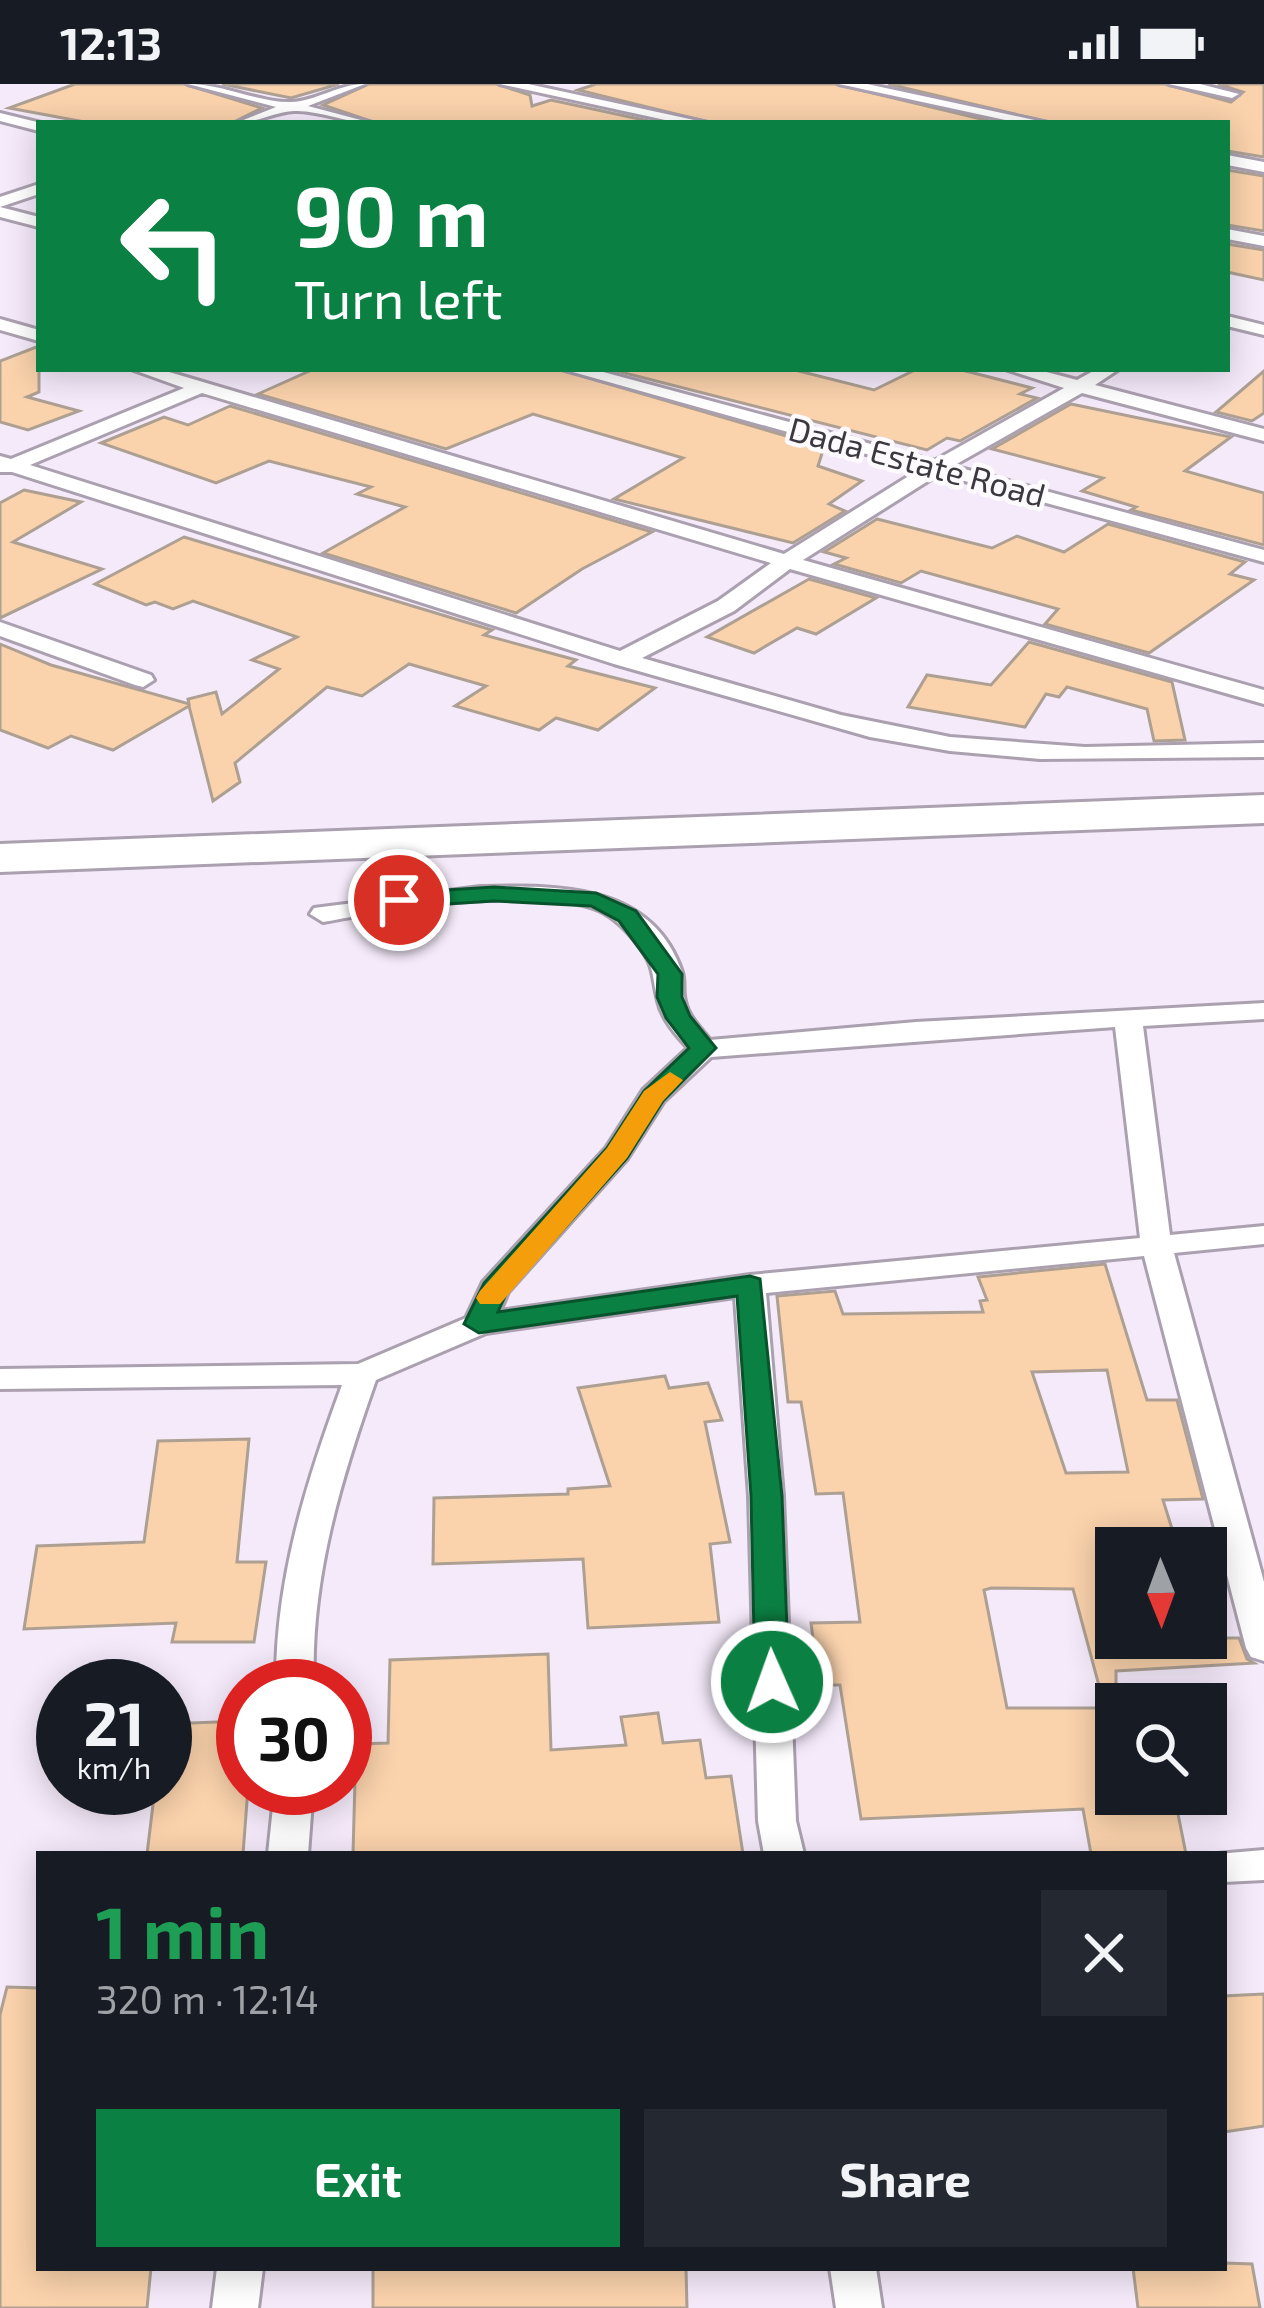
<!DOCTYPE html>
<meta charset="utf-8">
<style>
:root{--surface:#171b24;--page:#242831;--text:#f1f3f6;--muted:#9ea1a6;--accent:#0b8043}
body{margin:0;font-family:"Exo 2",sans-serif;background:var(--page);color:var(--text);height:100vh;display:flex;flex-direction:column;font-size:45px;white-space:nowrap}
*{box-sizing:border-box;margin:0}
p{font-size:39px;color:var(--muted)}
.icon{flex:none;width:66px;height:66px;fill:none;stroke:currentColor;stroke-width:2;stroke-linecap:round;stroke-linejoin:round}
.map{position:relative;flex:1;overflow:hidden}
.panel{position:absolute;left:36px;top:1767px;width:1191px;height:420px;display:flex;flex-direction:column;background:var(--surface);border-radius:0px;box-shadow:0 6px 30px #0003}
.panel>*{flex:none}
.hud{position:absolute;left:36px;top:36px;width:1194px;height:252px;border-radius:0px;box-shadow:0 6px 30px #0003;background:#0b8043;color:#fff;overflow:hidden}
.needle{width:78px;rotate:179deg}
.fabs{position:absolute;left:1095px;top:1443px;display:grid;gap:24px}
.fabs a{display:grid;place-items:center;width:132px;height:132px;border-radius:0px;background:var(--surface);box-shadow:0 6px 30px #0003;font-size:60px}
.speed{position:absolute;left:36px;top:1575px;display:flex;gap:24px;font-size:60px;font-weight:700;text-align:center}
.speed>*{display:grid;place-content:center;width:156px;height:156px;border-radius:50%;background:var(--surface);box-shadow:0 6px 30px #0003;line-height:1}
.speed small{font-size:30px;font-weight:400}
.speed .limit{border:18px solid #d22;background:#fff;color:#111}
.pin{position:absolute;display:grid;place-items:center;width:102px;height:102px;color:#fff;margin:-51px;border:6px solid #fff;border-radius:50%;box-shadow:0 3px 12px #0007}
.me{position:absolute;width:132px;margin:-66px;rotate:358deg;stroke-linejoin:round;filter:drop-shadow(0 0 9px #0008)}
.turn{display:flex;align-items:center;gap:42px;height:252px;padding:0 60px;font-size:54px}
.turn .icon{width:156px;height:156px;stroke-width:2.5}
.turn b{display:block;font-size:84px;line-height:102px}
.round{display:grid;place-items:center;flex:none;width:126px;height:126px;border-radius:0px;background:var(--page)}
.overview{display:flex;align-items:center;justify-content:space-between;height:204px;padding:0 60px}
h1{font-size:72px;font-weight:700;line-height:90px;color:#1e9e55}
.cta{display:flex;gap:24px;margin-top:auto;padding:24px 60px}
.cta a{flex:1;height:138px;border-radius:0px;background:var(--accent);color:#fff;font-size:48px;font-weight:700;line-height:138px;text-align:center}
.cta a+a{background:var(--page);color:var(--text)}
.status{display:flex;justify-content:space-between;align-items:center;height:84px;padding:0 60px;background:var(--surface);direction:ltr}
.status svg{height:33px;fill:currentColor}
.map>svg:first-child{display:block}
</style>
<div class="status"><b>12:13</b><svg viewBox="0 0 49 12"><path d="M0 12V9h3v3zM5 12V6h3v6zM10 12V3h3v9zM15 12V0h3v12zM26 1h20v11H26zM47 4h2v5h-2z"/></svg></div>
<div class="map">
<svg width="1264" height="2224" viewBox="0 0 1264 2224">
<rect width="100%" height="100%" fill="#f5eafa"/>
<g fill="#fad2ac" stroke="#ada093" stroke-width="3" fill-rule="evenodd">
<path d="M 75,0 L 184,0 L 262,24 L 232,39 L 90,39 L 9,24 Z"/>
<path d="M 222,0 L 339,0 L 291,14 Z"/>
<path d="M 369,0 L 496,0 L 530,11 L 532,22 L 551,16 L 658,39 L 376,39 L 323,21 Z"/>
<path d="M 596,0 L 835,0 L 998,39 L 712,39 L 578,6 Z"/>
<path d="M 888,0 L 1165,0 L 1231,18 L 1243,8 L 1218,0 L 1264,0 L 1264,73 L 1227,67 L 1227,39 L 1052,39 Z"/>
<path d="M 1227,86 L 1264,92 L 1264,147 L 1227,141 Z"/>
<path d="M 1227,160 L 1264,166 L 1264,196 L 1227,188 Z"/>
<path d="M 39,262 L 39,308 L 27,313 L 79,327 L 28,346 L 0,338 L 0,277 Z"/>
<path d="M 314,285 L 558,285 L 824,363 L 818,382 L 862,397 L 829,420 L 845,427 L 793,459 L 614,415 L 683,374 L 533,330 L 446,365 L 258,310 Z"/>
<path d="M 609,285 L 791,285 L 874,306 L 917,285 L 958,285 L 1032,304 L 1020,310 L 1037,314 L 960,357 L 947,354 L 927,366 Z"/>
<path d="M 1264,287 L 1264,329 L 1252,337 L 1216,328 Z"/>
<path d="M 1071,320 L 1231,353 L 1185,387 L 1264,409 L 1264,461 L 1131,426 L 1136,423 L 1082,407 L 1103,394 L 992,365 Z"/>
<path d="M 230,322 L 652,448 L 582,485 L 516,529 L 323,469 L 405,423 L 357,410 L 371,403 L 269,377 L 216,399 L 101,359 L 164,333 L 188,341 Z"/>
<path d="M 24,406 L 81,418 L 13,458 L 102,485 L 0,534 L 0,419 Z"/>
<path d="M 877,435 L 992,464 L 1017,452 L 1064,468 L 1108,440 L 1245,478 L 1230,490 L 1254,496 L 1149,569 L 1045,540 L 1058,525 L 921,487 L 901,499 L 834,480 L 846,474 L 824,468 Z"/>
<path d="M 184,453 L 492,546 L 484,551 L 576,576 L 568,582 L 655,604 L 598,646 L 556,634 L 539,646 L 455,622 L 486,602 L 409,580 L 362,612 L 327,603 L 235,679 L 240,698 L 213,717 L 189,622 L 113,666 L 71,652 L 48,664 L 0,646 L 0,560 L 51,581 L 189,620 L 188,615 L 216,608 L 222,630 L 279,585 L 252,576 L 297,553 L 193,517 L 173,525 L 155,518 L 146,521 L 95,500 Z"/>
<path d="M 809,495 L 876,514 L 816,550 L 797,544 L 754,569 L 707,553 Z"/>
<path d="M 1029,558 L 1172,598 L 1185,656 L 1154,657 L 1147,625 L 1067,603 L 1059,613 L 1046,610 L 1025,643 L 908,623 L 927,591 L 991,601 Z"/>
<path d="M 1105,1180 L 1147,1316 L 1177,1316 L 1203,1415 L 1163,1416 L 1178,1464 L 1116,1464 L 1116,1554 L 1239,1554 L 1247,1575 L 1254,1579 L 1116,1587 L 1116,1710 L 1174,1710 L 1186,1770 L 1091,1770 L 1083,1725 L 861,1735 L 840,1601 L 819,1601 L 811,1539 L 860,1538 L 843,1409 L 816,1410 L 801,1318 L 788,1318 L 777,1212 L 835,1207 L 843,1230 L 983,1228 L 980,1217 L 987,1216 L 978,1193 ZM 1107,1286 L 1128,1388 L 1066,1389 L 1032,1288 ZM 991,1504 L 1073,1505 L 1105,1624 L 1007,1624 L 984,1506 Z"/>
<path d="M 665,1292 L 669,1304 L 708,1299 L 722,1336 L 705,1338 L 730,1458 L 710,1460 L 719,1538 L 588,1544 L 583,1475 L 433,1480 L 434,1414 L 568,1410 L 568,1405 L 610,1402 L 578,1304 Z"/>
<path d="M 249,1355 L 237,1478 L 266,1478 L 254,1558 L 172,1558 L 176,1539 L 24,1545 L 37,1462 L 144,1458 L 158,1357 Z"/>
<path d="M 548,1570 L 551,1666 L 626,1661 L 621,1633 L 658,1629 L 663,1659 L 700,1656 L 706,1694 L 731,1692 L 743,1770 L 353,1770 L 356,1660 L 388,1659 L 390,1576 Z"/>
<path d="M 243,1637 L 243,1704 L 248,1704 L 243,1770 L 147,1770 L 155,1704 L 165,1704 L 165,1640 Z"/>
<path d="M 7,1903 L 39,1904 L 39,2184 L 151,2184 L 147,2224 L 0,2224 L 0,1931 Z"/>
<path d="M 1264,1910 L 1264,2042 L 1224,2048 L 1224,1912 Z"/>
<path d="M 1224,2179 L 1252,2180 L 1260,2224 L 1138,2224 L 1133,2184 L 1224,2184 Z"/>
<path d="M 373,2184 L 686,2184 L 687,2224 L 373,2224 Z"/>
</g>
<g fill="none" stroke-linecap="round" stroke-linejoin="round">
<defs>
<g id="street">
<path d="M 188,0 C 223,0 260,19 291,18 C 317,17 338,0 365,0 L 308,22 L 372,39 C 346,39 319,26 294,27 C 274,28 257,39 236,39 L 276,23 Z"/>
<path d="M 500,0 L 528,0 L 708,39 L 679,39 Z"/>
<path d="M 839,0 L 867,0 L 1048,39 L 1019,39 Z"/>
<path d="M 1169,0 L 1200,0 L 1239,10 L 1232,14 Z"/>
<path d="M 0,29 L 41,39 L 39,47 L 0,37 Z"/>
<path d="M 1227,71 L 1264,78 L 1264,88 L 1227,81 Z"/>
<path d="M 39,100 L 39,110 L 0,123 L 0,113 Z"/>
<path d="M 0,123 L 39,133 L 39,143 L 0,133 Z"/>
<path d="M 1227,145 L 1264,152 L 1264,162 L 1227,155 Z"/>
<path d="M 1227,232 L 1264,241 L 1264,251 L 1227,242 Z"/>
<path d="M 0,235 L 39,246 L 39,257 L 0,246 Z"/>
<path d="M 131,285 L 159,285 L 784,470 L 920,385 L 562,285 L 592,285 L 934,377 L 1064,304 L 1005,285 L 1035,285 L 1077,296 L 1097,285 L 1119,285 L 1095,301 L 1264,345 L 1264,357 L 1082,309 L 953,382 L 1264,466 L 1264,478 L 939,390 L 803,476 L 1264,606 L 1264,620 L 790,485 L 734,527 L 642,574 L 841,631 L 950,653 L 1085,663 L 1264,659 L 1264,673 L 1040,675 L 950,667 L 870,653 L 614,580 L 12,388 L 0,388 L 0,372 L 11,375 L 184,304 ZM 202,309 L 771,479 L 718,517 L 620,567 L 30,381 Z"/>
<path d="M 0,538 L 151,591 L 154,596 L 143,603 L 135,601 L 0,552 Z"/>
<path d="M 480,803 C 557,801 652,799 682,888 C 685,898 682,907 685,917 C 688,932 700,944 710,956 L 916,938 L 1264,919 L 1264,935 L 1143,942 L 1170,1151 L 1264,1142 L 1264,1160 L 1174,1169 L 1264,1498 L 1264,1577 L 1251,1573 L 1246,1564 L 1144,1172 L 766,1209 L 783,1412 L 796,1737 L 804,1770 L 764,1770 L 758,1737 L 749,1412 L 735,1213 L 486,1249 L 376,1296 C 341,1395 310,1496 314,1602 L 276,1602 C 275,1497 306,1398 342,1301 L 0,1305 L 0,1285 L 358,1280 L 466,1234 L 483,1198 L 606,1064 L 643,1006 L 688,964 C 676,951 662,935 658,917 C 651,890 656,883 636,858 C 624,843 611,830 593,824 C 523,802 395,825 323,838 L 310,830 L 314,824 ZM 1115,943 L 1140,1154 L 750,1191 L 500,1227 L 508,1208 L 627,1075 L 664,1017 L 711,973 Z"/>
<path d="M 275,1704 L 313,1704 L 308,1770 L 268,1770 Z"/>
<path d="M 1264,1766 L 1264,1796 L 1224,1798 L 1224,1770 L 1217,1770 Z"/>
<path d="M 217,2184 L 263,2184 L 258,2224 L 212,2224 Z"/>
<path d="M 830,2184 L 876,2184 L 882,2224 L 836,2224 Z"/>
</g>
<path id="highway" d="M 1264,711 L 1264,739 L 0,788 L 0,760 Z"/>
</defs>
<use href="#street" stroke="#aba0af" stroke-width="6"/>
<use href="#highway" stroke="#aba0af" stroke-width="6"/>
<use href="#street" fill="#fff" fill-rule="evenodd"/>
<use href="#highway" fill="#fff" fill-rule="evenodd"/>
</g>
<path fill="#0b8043" stroke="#07532c" stroke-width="3" d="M 494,803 L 596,809 L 636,827 L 682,890 L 682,913 L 690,932 L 716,964 L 663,1017 L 627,1074 L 507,1208 L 498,1228 L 750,1192 L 760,1195 L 782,1412 L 789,1598 L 784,1606 L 760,1606 L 755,1598 L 751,1412 L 737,1212 L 479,1249 L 464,1240 L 484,1199 L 607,1064 L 644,1007 L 689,964 L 666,934 L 657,913 L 658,890 L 619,837 L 591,822 L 494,817 L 399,823 L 388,816 L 399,809 Z"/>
<path fill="#f59e0b" d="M 670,988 L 683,996 L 663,1017 L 627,1074 L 500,1220 L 480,1220 L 476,1214 L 480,1207 L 607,1064 L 644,1007 Z"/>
<g text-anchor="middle" stroke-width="9" stroke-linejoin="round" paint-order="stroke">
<g font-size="33" fill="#3d383f" stroke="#fdfbfe">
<text transform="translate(917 378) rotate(15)" y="12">Dada Estate Road</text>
</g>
</g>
</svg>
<div class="fabs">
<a><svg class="needle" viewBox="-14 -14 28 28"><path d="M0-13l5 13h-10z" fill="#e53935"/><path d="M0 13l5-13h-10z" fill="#9ea1a6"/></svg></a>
<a><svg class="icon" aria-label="search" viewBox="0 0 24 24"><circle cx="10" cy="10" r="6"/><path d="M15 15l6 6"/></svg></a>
</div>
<div class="speed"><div>21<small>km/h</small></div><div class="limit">30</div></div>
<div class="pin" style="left:399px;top:816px;background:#d93025"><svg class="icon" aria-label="arrive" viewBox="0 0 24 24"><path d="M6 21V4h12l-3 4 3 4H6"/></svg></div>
<svg class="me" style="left:772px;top:1598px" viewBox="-20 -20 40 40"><circle r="17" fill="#0b8043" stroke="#fff" stroke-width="3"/><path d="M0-11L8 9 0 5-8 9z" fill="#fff"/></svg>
<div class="hud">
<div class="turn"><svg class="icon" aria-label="left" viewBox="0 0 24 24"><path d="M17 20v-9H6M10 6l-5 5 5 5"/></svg><div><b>90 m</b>Turn left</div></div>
</div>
<section class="panel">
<div class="overview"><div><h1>1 min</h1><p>320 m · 12:14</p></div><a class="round"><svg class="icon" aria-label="close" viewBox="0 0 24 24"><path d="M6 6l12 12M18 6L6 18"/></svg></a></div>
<div class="cta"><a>Exit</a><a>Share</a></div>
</section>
</div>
